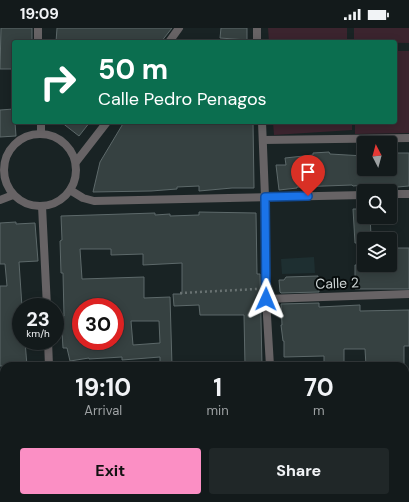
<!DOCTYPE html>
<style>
:root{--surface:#131a1b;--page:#202728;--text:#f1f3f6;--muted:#9da1a3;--line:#32383a;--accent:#fb8fc4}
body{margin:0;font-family:"DM Sans",sans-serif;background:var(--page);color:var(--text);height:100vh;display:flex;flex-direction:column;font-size:15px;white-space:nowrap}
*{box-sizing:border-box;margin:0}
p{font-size:13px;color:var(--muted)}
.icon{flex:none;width:22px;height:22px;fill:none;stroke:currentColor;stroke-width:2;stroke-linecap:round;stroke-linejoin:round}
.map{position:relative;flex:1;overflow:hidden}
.drawer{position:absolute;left:0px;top:334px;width:409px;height:140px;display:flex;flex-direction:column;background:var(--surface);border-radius:12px 12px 0 0;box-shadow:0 2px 10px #0003,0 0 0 1px var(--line)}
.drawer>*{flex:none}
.guide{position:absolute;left:12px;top:12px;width:385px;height:84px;border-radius:4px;box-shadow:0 2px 10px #0003,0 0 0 1px var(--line);background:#0b6e4f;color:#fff;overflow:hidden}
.needle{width:26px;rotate:354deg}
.controls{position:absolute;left:357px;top:108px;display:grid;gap:8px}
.controls a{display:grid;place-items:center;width:40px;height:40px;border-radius:4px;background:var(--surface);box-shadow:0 2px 10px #0003,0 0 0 1px var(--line);font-size:20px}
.speed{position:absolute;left:12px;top:270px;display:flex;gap:8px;font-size:20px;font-weight:700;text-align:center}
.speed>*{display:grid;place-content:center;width:52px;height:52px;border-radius:50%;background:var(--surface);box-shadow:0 2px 10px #0003,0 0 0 1px var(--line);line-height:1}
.speed small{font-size:10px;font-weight:400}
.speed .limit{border:6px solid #d22;background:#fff;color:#111}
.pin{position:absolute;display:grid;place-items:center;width:34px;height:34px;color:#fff;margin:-41px -17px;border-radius:50% 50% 50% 0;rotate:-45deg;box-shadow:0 0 4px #0007}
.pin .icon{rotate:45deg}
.me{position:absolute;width:44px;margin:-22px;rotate:1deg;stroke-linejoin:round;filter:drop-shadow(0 0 3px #0008)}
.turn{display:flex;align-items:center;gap:14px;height:84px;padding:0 20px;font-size:18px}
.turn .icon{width:52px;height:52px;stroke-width:2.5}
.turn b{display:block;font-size:28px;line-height:34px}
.eta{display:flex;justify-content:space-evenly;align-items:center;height:68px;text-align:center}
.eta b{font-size:24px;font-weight:700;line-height:28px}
.cta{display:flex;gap:8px;margin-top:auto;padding:8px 20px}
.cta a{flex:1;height:46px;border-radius:4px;background:var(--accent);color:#111;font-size:16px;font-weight:700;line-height:46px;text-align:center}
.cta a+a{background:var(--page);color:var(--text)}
.status{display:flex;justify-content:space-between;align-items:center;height:28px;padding:0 20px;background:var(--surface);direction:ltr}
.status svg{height:11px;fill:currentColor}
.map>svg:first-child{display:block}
</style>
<div class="status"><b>19:09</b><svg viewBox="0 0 49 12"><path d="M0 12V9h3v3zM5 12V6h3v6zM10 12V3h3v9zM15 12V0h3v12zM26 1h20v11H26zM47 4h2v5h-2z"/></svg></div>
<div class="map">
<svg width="409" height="474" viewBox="0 0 409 474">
<rect width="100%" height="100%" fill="#192324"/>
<g fill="#1e2f31">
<path d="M 314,229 L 315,245 L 282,246 L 281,231 Z"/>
<rect x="71" y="470" width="76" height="4"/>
</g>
<g fill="#3b242e">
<path d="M 268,0 L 347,0 L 347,14 L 269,14 Z"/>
<path d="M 354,0 L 409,0 L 409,15 L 354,14 Z"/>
<path d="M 395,23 L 409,23 L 409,105 L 355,106 L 355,94 L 395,94 Z"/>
<path d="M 273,94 L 352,94 L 352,102 L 274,107 Z"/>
</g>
<g fill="#364141" stroke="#5d696a" fill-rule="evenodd">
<path d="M 1,0 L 32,0 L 32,14 L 14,14 L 14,41 L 0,41 Z"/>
<path d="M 57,0 L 172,0 L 161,14 L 94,14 L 75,12 L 75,14 L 56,14 Z"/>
<path d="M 221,0 L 247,0 L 247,12 L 220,10 Z"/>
<path d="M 14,81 L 16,108 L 0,109 L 0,82 Z"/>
<path d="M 61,94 L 90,94 L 79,108 Z"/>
<path d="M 124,94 L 253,94 L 254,160 L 232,160 L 199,163 L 199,158 L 177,159 L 177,161 L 151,163 L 93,164 L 100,134 Z"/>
<path d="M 329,124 L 330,126 L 364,128 L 364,141 L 390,141 L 390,125 L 409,125 L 409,158 L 374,161 L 374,156 L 366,159 L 366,157 L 353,158 L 352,157 L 297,159 L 297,160 L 279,162 L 276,137 L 286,137 L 285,130 L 313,127 L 313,125 Z"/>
<path d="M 353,181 L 364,181 L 364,189 L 370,189 L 371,207 L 364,208 L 364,215 L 355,215 Z"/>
<path d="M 199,184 L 256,185 L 257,246 L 260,246 L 262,338 L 245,338 L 244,287 L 200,287 L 199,277 L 174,278 L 173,266 L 182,266 L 182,235 L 143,237 L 143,226 L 111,227 L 111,221 L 80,221 L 82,251 L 144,249 L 144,270 L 170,269 L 172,338 L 160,338 L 160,329 L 122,332 L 122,329 L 89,331 L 89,330 L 70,333 L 67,320 L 63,320 L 61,288 L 64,288 L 63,245 L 61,245 L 60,213 L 62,212 L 61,188 L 155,185 L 155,187 L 170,186 L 170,188 L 199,187 ZM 81,279 L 115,279 L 115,313 L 81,313 ZM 131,293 L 159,293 L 160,315 L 133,317 Z"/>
<path d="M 16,194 L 16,196 L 35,195 L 38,233 L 19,234 L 22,279 L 21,313 L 25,313 L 27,338 L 0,338 L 0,258 L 7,258 L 5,236 L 0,236 L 0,195 Z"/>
<path d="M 390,220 L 409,220 L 409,261 L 355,261 L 355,237 L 390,237 Z"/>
<path d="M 318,248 L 319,264 L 281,265 L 280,264 L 279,252 L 284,252 L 286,249 Z"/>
<path d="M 319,275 L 319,279 L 360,277 L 360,283 L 409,282 L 409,318 L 404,318 L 404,338 L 366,338 L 365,321 L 344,321 L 344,338 L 324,338 L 324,328 L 284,329 L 284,313 L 283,313 L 281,297 L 282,297 L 281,276 Z"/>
</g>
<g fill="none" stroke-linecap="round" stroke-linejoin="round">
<path stroke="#697272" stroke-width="2.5" stroke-dasharray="2 3" stroke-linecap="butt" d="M 180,265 L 257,261"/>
<g stroke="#676365" stroke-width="8">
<path d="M 38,0 L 38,14"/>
<path d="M 257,0 L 257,14"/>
<path d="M 169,14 L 179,0"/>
<path d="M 41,94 L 41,105"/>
<path d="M 262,94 L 265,169 L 266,271 L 270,338"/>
<circle cx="40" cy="142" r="36"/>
<path d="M 263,112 L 409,110"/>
<path d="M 76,134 L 107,94"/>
<path d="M 70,162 L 83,170 L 94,173 L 364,167"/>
<path d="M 390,166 L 409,166"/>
<path d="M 0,172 L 13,167"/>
<path d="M 42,178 L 47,279"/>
<path d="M 266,271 L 409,266"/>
<path d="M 48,313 L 49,338"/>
<path d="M 405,369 L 409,369"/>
<path d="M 55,470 L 55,474"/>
<path d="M 278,473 L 409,473"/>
</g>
</g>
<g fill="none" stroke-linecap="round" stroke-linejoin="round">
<defs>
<path id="route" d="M 266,271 L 265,169 L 308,168"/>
</defs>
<use href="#route" stroke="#114b97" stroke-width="10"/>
<use href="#route" stroke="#1a73e8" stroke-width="7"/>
</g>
<g text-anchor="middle" stroke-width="4" stroke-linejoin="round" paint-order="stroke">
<g font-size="14" fill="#ced5d5" stroke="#070c0c">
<text transform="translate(337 255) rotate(-2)" y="5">Calle 2</text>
</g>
</g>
</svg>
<div class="controls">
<a><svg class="needle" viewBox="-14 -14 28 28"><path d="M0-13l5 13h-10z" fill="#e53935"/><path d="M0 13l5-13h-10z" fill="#9da1a3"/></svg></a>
<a><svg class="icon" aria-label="search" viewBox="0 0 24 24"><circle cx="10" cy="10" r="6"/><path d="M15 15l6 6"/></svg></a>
<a><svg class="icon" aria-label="layers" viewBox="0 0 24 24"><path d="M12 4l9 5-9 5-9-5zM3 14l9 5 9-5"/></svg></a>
</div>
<div class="speed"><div>23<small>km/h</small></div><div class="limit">30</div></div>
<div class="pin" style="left:308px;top:168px;background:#d93025"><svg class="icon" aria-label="arrive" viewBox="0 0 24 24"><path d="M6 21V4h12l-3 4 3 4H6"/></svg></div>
<svg class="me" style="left:266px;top:271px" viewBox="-20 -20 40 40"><path d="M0-17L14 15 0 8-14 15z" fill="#1a73e8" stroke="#fff" stroke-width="4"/></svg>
<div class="guide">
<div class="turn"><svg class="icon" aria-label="right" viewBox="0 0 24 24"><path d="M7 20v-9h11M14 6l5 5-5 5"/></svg><div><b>50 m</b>Calle Pedro Penagos</div></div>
</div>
<section class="drawer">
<div class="eta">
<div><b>19:10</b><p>Arrival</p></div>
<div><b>1</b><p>min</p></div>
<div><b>70</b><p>m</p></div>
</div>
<div class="cta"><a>Exit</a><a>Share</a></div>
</section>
</div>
